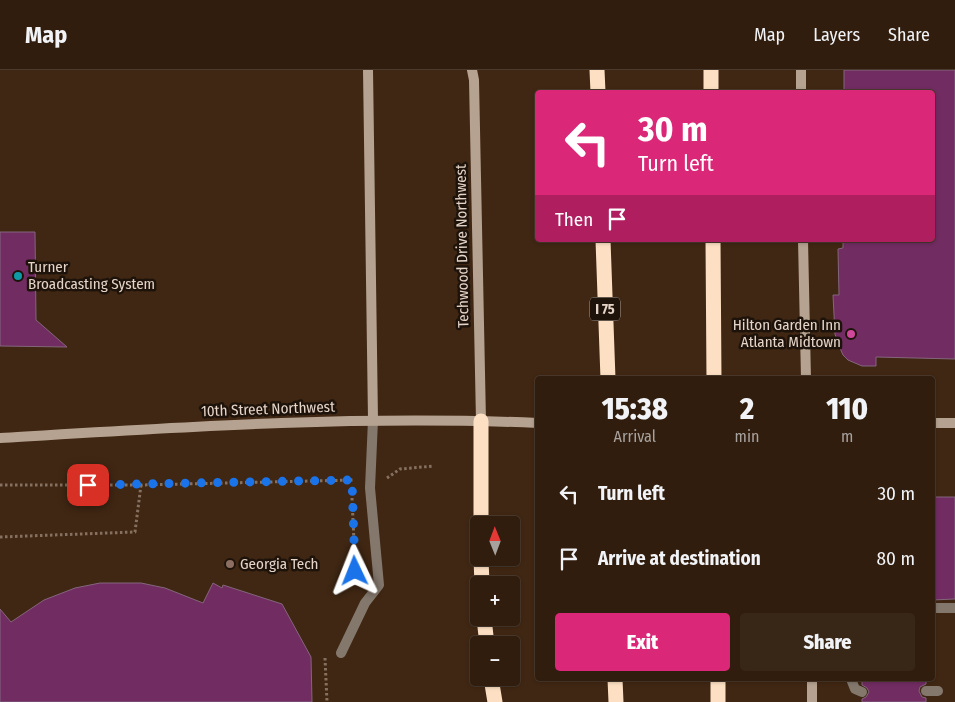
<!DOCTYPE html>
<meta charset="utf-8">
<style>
:root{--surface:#301d0e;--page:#382617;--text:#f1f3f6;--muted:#a8a29e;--line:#4b3b2e;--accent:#db2777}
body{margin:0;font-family:"Fira Sans Condensed",sans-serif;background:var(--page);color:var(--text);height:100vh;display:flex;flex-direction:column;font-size:19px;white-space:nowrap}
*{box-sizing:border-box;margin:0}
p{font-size:16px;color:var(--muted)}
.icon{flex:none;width:28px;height:28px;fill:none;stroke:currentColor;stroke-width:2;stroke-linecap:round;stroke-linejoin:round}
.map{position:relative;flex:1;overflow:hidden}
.side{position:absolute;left:535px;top:306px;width:400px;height:305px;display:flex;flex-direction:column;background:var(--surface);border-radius:5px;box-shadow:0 1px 4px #0004,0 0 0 1px var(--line)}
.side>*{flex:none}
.top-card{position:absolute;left:535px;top:20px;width:400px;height:152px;border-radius:5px;box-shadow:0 1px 4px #0004,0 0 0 1px var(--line);background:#db2777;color:#fff;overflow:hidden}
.needle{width:32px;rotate:359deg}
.buttons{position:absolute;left:470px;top:446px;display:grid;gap:10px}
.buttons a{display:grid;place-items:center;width:50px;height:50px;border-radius:5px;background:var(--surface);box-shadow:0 1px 4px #0004,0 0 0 1px var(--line);font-size:25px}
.pin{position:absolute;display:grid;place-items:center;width:42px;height:42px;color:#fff;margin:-21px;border-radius:10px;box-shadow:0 2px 8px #0006}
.me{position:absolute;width:55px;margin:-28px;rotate:358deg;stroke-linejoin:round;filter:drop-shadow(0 0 4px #0008)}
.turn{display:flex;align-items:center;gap:18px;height:105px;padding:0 20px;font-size:22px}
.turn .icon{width:65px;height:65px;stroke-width:2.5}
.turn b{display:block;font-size:35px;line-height:42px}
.then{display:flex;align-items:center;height:48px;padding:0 20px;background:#0003;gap:10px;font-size:19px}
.eta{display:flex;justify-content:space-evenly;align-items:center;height:85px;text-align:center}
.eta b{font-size:30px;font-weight:800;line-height:35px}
.cta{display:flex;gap:10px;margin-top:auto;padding:10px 20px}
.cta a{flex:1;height:58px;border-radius:5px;background:var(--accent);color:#fff;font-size:20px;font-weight:800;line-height:58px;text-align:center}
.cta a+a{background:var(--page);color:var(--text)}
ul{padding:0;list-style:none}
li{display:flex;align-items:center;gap:15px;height:65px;padding:0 20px}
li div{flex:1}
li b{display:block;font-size:19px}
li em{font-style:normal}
header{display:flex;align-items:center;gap:30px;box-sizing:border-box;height:70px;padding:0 25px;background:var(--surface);border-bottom:1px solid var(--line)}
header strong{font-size:24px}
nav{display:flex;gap:28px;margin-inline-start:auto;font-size:18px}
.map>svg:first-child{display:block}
</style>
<header>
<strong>Map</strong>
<nav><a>Map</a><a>Layers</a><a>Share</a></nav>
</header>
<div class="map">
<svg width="955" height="632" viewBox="0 0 955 632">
<rect width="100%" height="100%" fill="#402713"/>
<g fill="#712c62" stroke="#84667c">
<path d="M 844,0 L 955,0 L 955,289 L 876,287 L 876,296 L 862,296 L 848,290 L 843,285 L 839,276 L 835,264 L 833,225 L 839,225 L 838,179 L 843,178 L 843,170 L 932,170 L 932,22 L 844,22 Z"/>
<path d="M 0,162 L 35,162 L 36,250 L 67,277 L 0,276 Z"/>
<path d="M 932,427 L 955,427 L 955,529 L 932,530 Z"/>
<path d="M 100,513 L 141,513 L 165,518 L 203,533 L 213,513 L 222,518 L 223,515 L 282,534 L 311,587 L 312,632 L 0,632 L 0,539 L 11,552 L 44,530 L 75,518 Z"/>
<path d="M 862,609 L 926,609 L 926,614 L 920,617 L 919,621 L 922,627 L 926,628 L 926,632 L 862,632 L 862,629 L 866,627 L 869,622 L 867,618 L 862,615 Z"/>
</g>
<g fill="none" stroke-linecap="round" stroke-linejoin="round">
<g stroke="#867160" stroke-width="3" stroke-dasharray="2.5 2.5" stroke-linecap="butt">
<path d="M 387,408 L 400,399 L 434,396"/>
<path d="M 0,415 L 141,415 L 354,410"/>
<path d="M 352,428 L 356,517"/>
<path d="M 0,467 L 135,462 L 141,415"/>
<path d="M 325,588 L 327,632"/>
</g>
<g stroke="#84786d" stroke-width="10">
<path d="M 936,538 L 955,538"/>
<path d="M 341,583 L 365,533 L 379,515 L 370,418 L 373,350"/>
<path d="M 851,609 L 855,619 L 862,622"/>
<path d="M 926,621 L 938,621"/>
</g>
<g stroke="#b5a290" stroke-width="10">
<path d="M 368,0 L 373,350"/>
<path d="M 472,0 L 474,10 L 481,351"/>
<path d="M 801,0 L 801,22"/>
<path d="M 803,170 L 806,309"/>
<path d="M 932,353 L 955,353"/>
<path d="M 0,368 C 179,357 358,345 538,353"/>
<path d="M 812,609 L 812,632"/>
</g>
<g stroke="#fde0c3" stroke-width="15">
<path d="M 597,0 L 598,22"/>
<path d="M 711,0 L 711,22"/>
<path d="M 603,170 L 608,309"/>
<path d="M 713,170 L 714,309"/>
<path d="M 481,455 L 481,351"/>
<path d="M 481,488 L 482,515"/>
<path d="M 484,548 L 487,575"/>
<path d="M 491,608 L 495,632"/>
<path d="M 615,609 L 616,632"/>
<path d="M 718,609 L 718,632"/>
</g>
</g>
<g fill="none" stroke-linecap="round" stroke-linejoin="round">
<path stroke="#1a73e8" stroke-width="9" stroke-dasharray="0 16.2" d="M 88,415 L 352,410 L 355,501"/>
</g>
<circle fill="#0f9aa8" stroke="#1e130a" stroke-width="2" cx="18" cy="206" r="5"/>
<circle fill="#d1479c" stroke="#1e130a" stroke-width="2" cx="851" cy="264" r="5"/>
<circle fill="#8d6e63" stroke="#1e130a" stroke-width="2" cx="230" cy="494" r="5"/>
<g text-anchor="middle" stroke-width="5" stroke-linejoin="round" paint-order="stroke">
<rect fill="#1e130a" stroke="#a99a8f" stroke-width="1" x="590" y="227.5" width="30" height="23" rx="4"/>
<g font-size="14" font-weight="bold" fill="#e5d4c8">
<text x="605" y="244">I 75</text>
</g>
<g font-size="15" fill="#e5d4c8" stroke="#1e130a">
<text transform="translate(462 176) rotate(-91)" y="5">Techwood Drive Northwest</text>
<text transform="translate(268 339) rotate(-2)" y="5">10th Street Northwest</text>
</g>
<g font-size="15" fill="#e5d4c8" stroke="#1e130a" text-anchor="start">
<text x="28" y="202">Turner<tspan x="28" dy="17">Broadcasting System</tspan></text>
<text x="841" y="260" text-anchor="end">Hilton Garden Inn<tspan x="841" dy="17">Atlanta Midtown</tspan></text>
<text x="240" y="499">Georgia Tech</text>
</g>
</g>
</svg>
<div class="buttons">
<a><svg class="needle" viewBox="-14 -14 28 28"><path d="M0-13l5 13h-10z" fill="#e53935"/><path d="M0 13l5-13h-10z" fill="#a8a29e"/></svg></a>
<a>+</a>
<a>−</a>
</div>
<div class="pin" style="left:88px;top:415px;background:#d93025"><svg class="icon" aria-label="arrive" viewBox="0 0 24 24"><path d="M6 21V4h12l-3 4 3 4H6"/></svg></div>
<svg class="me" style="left:355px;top:501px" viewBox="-20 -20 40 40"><path d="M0-17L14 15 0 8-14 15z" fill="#1a73e8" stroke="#fff" stroke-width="4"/></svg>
<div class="top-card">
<div class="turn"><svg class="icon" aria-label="left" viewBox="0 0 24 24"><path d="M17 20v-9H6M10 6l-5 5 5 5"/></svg><div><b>30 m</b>Turn left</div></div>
<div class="then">Then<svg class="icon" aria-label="arrive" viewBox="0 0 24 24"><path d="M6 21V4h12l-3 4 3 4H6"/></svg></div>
</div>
<section class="side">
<div class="eta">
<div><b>15:38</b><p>Arrival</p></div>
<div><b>2</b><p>min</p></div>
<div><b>110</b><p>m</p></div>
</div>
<ul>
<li><svg class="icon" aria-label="left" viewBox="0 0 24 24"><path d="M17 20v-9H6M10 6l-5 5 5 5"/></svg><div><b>Turn left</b></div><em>30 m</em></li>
<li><svg class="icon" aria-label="arrive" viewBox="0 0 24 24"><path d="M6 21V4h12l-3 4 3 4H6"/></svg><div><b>Arrive at destination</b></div><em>80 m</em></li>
</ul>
<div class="cta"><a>Exit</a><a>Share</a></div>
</section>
</div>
